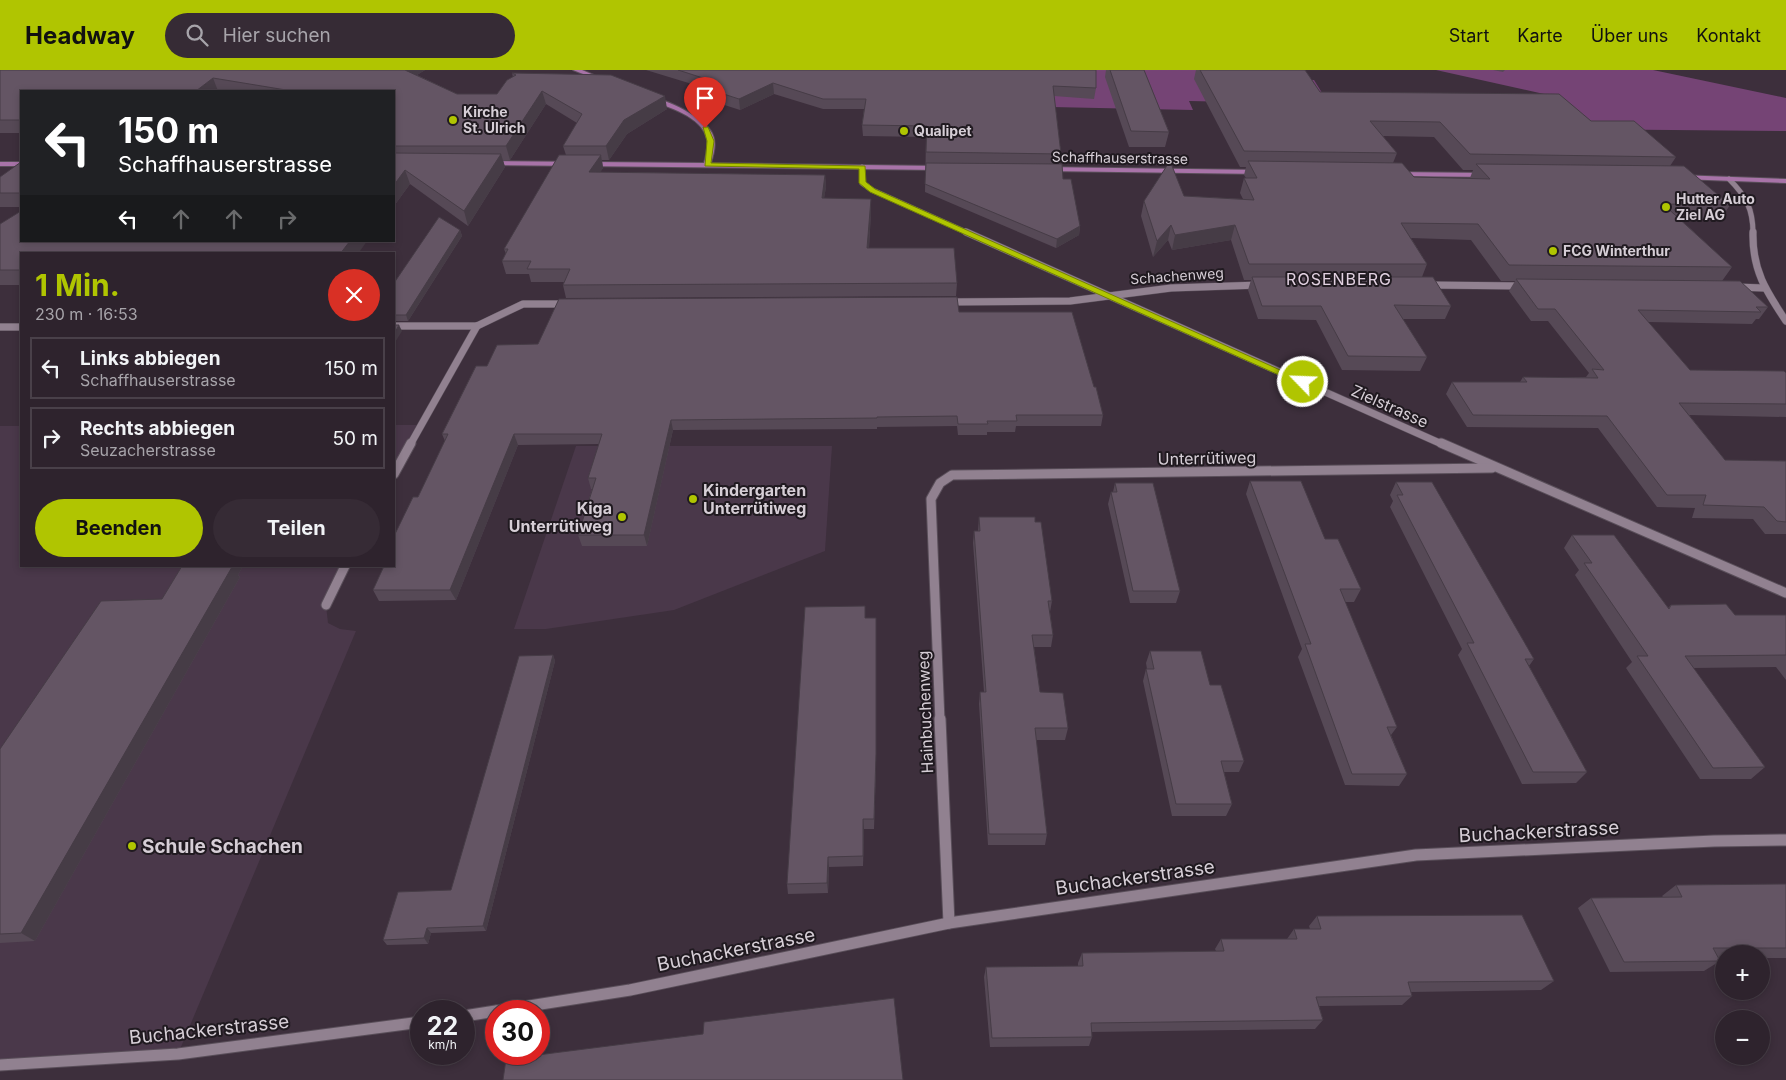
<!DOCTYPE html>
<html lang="de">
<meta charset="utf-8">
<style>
:root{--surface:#2e232d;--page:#362b35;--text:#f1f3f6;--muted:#a7a4aa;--line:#494049;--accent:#b0c501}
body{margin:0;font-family:Inter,sans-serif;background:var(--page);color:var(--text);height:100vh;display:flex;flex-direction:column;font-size:19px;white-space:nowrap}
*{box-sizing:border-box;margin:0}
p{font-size:16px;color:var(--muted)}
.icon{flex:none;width:28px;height:28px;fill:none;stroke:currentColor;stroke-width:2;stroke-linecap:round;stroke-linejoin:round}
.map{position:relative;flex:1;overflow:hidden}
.panel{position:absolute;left:20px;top:182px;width:375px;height:315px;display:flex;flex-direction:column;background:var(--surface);border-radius:0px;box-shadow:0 2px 8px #0003,0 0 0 1px var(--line)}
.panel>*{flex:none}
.banner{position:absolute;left:20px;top:20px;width:375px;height:152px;border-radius:0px;box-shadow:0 2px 8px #0003,0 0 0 1px var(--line);background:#202124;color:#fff;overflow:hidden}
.controls{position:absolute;left:1715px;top:875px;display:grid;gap:10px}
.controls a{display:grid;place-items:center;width:55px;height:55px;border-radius:50%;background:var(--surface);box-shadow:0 2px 8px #0003,0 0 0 1px var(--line);font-size:25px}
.speed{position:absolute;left:410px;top:930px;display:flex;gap:10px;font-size:25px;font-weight:700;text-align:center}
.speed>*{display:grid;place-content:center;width:65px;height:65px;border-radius:50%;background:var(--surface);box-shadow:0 2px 8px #0003,0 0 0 1px var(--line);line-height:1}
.speed small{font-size:12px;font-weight:400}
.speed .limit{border:8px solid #d22;background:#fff;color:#111}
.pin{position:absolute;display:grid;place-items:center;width:42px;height:42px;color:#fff;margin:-51px -21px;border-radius:50% 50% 50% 0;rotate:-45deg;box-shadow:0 0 5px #0007}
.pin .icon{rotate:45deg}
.me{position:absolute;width:55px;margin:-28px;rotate:294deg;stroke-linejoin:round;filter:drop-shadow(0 0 4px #0008)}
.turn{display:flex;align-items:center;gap:18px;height:105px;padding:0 15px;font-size:22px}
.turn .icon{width:65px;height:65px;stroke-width:2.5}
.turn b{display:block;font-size:35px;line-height:42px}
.lanes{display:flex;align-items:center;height:48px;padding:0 15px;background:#0003;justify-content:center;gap:25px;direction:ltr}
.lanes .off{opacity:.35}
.round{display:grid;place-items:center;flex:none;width:52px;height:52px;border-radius:26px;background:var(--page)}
.overview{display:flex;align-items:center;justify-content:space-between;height:85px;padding:0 15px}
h1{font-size:30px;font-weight:700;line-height:38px;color:var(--accent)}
.button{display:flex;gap:10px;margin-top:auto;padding:10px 15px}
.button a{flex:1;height:58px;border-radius:30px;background:var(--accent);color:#111;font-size:20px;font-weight:700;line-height:58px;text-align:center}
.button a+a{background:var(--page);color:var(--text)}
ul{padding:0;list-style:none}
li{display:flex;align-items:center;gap:15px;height:62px;margin:0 10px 8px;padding:0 5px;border:2px solid var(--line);border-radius:0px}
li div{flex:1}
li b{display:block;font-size:19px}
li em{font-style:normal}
header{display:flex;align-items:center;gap:30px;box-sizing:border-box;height:70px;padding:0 25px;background:var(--accent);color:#111}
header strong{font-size:24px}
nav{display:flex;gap:28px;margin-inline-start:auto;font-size:18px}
.search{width:350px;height:45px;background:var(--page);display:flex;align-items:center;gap:12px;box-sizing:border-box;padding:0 18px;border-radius:28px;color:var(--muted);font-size:19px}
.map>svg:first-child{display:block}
</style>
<header>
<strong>Headway</strong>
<div class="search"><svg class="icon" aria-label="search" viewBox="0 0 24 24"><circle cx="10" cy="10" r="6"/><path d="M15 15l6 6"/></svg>Hier suchen</div>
<nav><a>Start</a><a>Karte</a><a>Über uns</a><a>Kontakt</a></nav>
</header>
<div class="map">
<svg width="1786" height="1010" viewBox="0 0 1786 1010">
<rect width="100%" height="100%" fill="#3d2f3c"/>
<g fill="#4a384a">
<path d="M 394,355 L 421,355 L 394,404 Z"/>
<path d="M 0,356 L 21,356 L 21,496 L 345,496 L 326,535 L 328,553 L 340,559 L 356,561 L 178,984 L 0,995 Z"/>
<path d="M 576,376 L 832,376 L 825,481 L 674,540 L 546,559 L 514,559 Z"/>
</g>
<g fill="#754475">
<path d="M 816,0 L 1249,0 L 1256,7 L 1314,10 L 1329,34 L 1189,31 L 1193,40 L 1003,36 Z"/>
<path d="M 1436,0 L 1653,0 L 1786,28 L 1786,61 L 1561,59 L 1544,24 Z"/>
</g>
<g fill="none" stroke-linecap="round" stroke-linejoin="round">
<defs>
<g id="minor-far3">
<path d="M 862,97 L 862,113 L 872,120 L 968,163"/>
<path d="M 1729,109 C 1746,126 1753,139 1753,163"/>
</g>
<g id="minor-far2">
<path d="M 966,162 L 1444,375"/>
<path d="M 1753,162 C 1752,200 1766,221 1786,251"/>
<path d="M 1428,215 L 1523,216"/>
<path d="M 1735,217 L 1764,218"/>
<path d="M 946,232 L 1070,231 L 1171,218 L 1260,215"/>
<path d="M 394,256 L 477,256 L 523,234 L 566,234"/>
<path d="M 0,257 L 21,257"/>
<path d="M 410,375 L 477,256"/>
</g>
<g id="minor-far1">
<path d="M 1441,373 L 1786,523"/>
<path d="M 394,404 L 411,373"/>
<path d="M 326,535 L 345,496"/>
<path d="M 940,651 L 931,429 L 940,413 L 952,405 L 1492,398"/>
</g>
<g id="minor">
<path d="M 940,649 L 949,853"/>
<path d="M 497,941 L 630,920 L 949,853 L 1416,785 L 1714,771 L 1786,770"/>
<path d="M 464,946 L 496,941"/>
<path d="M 0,995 L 178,984 L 421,952"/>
</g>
<g id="major">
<path d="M 573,0 L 582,0 L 608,11 L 603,12 Z"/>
<path d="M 649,28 C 665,27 704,48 712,63 C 717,72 714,83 711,93 L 941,96 L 945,98 L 941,100 L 489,95 L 485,93 L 489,91 L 704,93 C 706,86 708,77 707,69 C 702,46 667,37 649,30 Z"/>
<rect x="0" y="92" width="21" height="4"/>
<path d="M 1043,97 L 1261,100 L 1265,102 L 1261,104 L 1046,101 L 1042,99 Z"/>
<path d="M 1393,102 L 1489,103 L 1493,105 L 1489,107 L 1396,106 L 1393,106 Z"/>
<path d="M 1678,105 L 1786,109 L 1786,113 L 1681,109 L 1677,107 Z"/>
</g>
</defs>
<use href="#minor-far3" stroke="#594e59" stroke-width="6"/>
<use href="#minor-far2" stroke="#594e59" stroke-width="8"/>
<use href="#minor-far1" stroke="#594e59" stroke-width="11"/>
<use href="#minor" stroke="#594e59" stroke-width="13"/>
<use href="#major" stroke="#594e59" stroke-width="2"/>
<use href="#minor-far3" stroke="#918190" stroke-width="5"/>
<use href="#minor-far2" stroke="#918190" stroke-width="7"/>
<use href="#minor-far1" stroke="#918190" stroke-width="9"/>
<use href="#minor" stroke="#918190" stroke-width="11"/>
<use href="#major" fill="#a873a8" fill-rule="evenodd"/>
</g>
<g fill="#564956" fill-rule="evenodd">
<path d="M 0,0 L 425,0 L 417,5 L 457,24 L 497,24 L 513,7 L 512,3 L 667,39 L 627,64 L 609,90 L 602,90 L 603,98 L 600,102 L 825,105 L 826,117 L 824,128 L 871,142 L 869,178 L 957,213 L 956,226 L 566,228 L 563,215 L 564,212 L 531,212 L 529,204 L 506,204 L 502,191 L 506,184 L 504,179 L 566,85 L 563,76 L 577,53 L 546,34 L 510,90 L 503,90 L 505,97 L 468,156 L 410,114 L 394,136 L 394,21 L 21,21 L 21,63 L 0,63 Z"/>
<path d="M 646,0 L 1096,0 L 1096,18 L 1094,29 L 1054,26 L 1061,84 L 1060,94 L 1063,109 L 1080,156 L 1079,165 L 1056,178 L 925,122 L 926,67 L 863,66 L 862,55 L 864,39 L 823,39 L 774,24 L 740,40 L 706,29 L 705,18 Z"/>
<path d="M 1106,0 L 1144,0 L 1169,62 L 1165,77 L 1129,77 L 1105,7 Z"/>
<path d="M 1196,0 L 1305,0 L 1320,22 L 1591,51 L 1676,87 L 1670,96 L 1730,135 L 1720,150 L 1680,149 L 1732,197 L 1722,211 L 1768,237 L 1759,249 L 1756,249 L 1752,254 L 1648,252 L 1690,300 L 1786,303 L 1786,347 L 1689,345 L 1725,390 L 1786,391 L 1786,464 L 1765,464 L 1753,449 L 1692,448 L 1695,438 L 1657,437 L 1598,358 L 1467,357 L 1446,324 L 1452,312 L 1520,312 L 1523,307 L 1586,307 L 1589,303 L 1548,251 L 1531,251 L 1509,221 L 1515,211 L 1501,211 L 1471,170 L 1411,168 L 1427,194 L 1422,207 L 1451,236 L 1445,249 L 1403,249 L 1427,287 L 1420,301 L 1342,300 L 1316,250 L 1258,249 L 1248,220 L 1251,210 L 1244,210 L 1231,170 L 1172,180 L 1168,170 L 1153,187 L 1141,146 L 1144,131 L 1184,126 L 1243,129 L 1240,123 L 1244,108 L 1246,108 L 1244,105 L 1246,97 L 1240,97 L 1194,9 ZM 1383,66 L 1434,67 L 1463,100 L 1473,100 L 1470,108 L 1414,107 L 1393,93 L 1397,83 Z"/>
<path d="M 1493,0 L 1505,0 L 1503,2 Z"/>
<path d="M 21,92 L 21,137 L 0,137 L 0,123 Z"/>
<path d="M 0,154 L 21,184 L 21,215 L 0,215 Z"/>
<path d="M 460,160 L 462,166 L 408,251 L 394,251 L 394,213 Z"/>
<path d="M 959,242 L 1094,317 L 1103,345 L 1101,356 L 1016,356 L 1015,362 L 987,362 L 987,365 L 958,365 L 957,356 L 877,357 L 877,359 L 673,360 L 647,476 L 582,476 L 578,465 L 592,419 L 591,419 L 588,408 L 599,374 L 518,375 L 456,530 L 379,531 L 373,520 L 383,499 L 381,496 L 394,496 L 418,427 L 445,371 L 442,364 L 487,296 L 538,274 Z"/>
<path d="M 1250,411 L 1325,469 L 1361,519 L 1354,532 L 1345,532 L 1397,657 L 1391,665 L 1407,704 L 1399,716 L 1345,715 L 1298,587 L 1302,579 L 1246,424 Z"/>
<path d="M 1396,412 L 1534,589 L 1529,596 L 1587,702 L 1576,713 L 1522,714 L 1458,585 L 1462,579 L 1390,437 L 1393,431 L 1390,425 Z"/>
<path d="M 1115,413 L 1180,521 L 1176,533 L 1130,533 L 1108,434 L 1111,422 L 1113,422 Z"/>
<path d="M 979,447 L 1052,531 L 1050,542 L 1053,565 L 1051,577 L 1034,577 L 1040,622 L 1068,658 L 1065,670 L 1036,670 L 1047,764 L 1045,775 L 988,775 L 979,634 L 980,622 L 984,622 L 973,473 L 974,461 L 978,461 Z"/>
<path d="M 1572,465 L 1668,538 L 1671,535 L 1735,545 L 1786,545 L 1786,610 L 1776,597 L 1693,598 L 1765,697 L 1751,709 L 1700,709 L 1626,598 L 1632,592 L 1575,505 L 1579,500 L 1564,478 Z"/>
<path d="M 182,496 L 243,496 L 238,505 L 240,507 L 35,871 L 0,873 L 0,679 L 162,529 Z"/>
<path d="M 865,548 L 876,694 L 874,759 L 864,759 L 863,796 L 829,797 L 828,823 L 788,824 L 787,814 Z"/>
<path d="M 1150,581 L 1210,615 L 1244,691 L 1239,702 L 1224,702 L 1232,734 L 1226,746 L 1172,746 L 1143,611 L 1146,599 L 1147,599 L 1146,593 Z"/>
<path d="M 553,585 L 555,591 L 486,861 L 431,863 L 428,874 L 387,875 L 383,870 L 451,820 Z"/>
<path d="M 1786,814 L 1786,888 L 1761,888 L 1761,884 L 1724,884 L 1724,888 L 1718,888 L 1720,891 L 1704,901 L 1610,902 L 1578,838 L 1591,828 L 1663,827 L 1662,826 L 1676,815 Z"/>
<path d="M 1317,846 L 1554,911 L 1541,920 L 1411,922 L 1412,926 L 1402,935 L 1319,936 L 1323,950 L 1315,959 L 1092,962 L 1092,967 L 1089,976 L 990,977 L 984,907 L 986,897 L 1078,896 L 1078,893 L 1082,883 L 1216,881 L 1215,879 L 1221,869 L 1287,869 L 1294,859 L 1310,859 L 1309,856 Z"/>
</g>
<g fill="#463c46">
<path d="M 403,0 L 425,0 L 407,11 Z"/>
<path d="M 213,8 L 218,21 L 196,21 Z"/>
<path d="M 773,13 L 774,24 L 740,40 L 739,29 Z"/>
<path d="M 542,21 L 546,34 L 510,90 L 506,76 Z"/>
<path d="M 665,26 L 667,39 L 627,64 L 609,90 L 606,76 L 624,50 Z"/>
<path d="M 501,84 L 505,97 L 468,156 L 464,141 Z"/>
<path d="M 601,85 L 603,98 L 592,115 L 589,102 Z"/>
<path d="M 405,100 L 410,114 L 394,136 L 394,115 Z"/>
<path d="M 825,105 L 826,117 L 822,141 L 822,128 Z"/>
<path d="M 871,129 L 871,142 L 868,191 L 867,178 Z"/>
<path d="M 1171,155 L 1168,170 L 1153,187 L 1157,171 Z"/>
<path d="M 1235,155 L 1231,170 L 1172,180 L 1175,165 Z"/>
<path d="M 1080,156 L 1079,165 L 1056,178 L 1057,169 Z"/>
<path d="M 460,160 L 462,166 L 408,251 L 406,245 Z"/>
<path d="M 350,171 L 367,171 L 358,184 L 340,184 Z"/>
<path d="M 399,255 L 402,261 L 394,274 L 394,264 Z"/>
<path d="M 671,350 L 673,360 L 647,476 L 644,465 Z"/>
<path d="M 514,364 L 518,375 L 456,530 L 450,520 Z"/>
<path d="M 228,496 L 243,496 L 238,505 L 240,507 L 35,871 L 21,863 Z"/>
<path d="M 876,548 L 876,694 L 874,759 L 874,749 Z"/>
<path d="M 553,585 L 555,591 L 486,861 L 483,856 Z"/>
<path d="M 863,749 L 864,759 L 863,796 Z"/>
<path d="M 828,787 L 829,797 L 828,823 L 827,813 Z"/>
<path d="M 427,858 L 431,863 L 428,874 L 424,868 Z"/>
</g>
<g fill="#645564" stroke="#463c46">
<path d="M 0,0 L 405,0 L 457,24 L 497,24 L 507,10 L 516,5 L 512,3 L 611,5 L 665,26 L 624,50 L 606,76 L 563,76 L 582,44 L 542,21 L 506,76 L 394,76 L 394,21 L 292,21 L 213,8 L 196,21 L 21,21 L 21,50 L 0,50 Z"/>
<path d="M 678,0 L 1096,0 L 1096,18 L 1053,16 L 1061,84 L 926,82 L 927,56 L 862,55 L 866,29 L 823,29 L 773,13 L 739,29 L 705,18 L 706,9 Z"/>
<path d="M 1110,0 L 1144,0 L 1169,62 L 1131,61 Z"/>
<path d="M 1200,0 L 1305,0 L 1320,22 L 1559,24 L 1591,51 L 1634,51 L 1676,87 L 1470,84 L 1440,52 L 1370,51 L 1397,83 L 1244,81 Z"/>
<path d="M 394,83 L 501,84 L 464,141 L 405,100 L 394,115 Z"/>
<path d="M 559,85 L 601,85 L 589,102 L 825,105 L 822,128 L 871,129 L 867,178 L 954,178 L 957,213 L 563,215 L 570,199 L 527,199 L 531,191 L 502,191 L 508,179 L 504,179 Z"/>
<path d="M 1170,91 L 1184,126 L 1254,130 L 1244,108 L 1257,108 L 1248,91 L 1402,93 L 1414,107 L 1490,109 L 1476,94 L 1684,96 L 1730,135 L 1663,134 L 1732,197 L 1509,195 L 1478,154 L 1401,153 L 1427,194 L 1249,194 L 1235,155 L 1175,165 L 1171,155 L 1157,171 L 1144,131 Z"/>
<path d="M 21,92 L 21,123 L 0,123 L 0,107 Z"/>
<path d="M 926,93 L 1062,94 L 1063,109 L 1071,109 L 1080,156 L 1057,169 L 925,114 Z"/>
<path d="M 21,141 L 21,171 L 350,171 L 340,184 L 21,184 L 21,200 L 0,200 L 0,154 Z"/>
<path d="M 439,147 L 460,160 L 406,245 L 394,245 L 394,213 Z"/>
<path d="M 1252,207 L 1433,207 L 1451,236 L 1394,235 L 1427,287 L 1348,286 L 1321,236 L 1262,236 Z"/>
<path d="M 1516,209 L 1740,211 L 1768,237 L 1756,237 L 1761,242 L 1638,240 L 1690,300 L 1784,301 L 1786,303 L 1786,334 L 1679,333 L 1725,390 L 1786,391 L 1786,452 L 1777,451 L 1764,437 L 1703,435 L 1706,425 L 1667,425 L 1607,346 L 1473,345 L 1452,312 L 1527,312 L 1523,307 L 1598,308 L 1592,299 L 1604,300 L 1555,239 L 1538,239 Z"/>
<path d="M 957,227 L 959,242 L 1072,242 L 1094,317 L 1096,317 L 1103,345 L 1016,345 L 1017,351 L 987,351 L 988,354 L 958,354 L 957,346 L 877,347 L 877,348 L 671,350 L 644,465 L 578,465 L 596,408 L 588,408 L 602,364 L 514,364 L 450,520 L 373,520 L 384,496 L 394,496 L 394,466 L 413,427 L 418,427 L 448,364 L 442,364 L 476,296 L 487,296 L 497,275 L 538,274 L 559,229 Z"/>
<path d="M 394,255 L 399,255 L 394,264 Z"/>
<path d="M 1250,411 L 1301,411 L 1325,469 L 1338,469 L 1361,519 L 1340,519 L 1397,657 L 1387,657 L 1407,704 L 1352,704 L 1305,574 L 1311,574 Z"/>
<path d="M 1396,412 L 1432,412 L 1534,589 L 1525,589 L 1587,702 L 1533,702 L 1467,573 L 1474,573 L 1397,425 L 1403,425 Z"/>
<path d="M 1115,413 L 1153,413 L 1180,521 L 1133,521 L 1111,422 L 1117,422 Z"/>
<path d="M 979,447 L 1035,447 L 1035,452 L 1041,452 L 1052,531 L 1048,531 L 1053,565 L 1032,565 L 1040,622 L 1063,623 L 1068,658 L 1035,658 L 1047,764 L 989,764 L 980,622 L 986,622 L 974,461 L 980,461 Z"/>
<path d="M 1572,465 L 1614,465 L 1669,539 L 1671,535 L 1726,534 L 1735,545 L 1786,545 L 1786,585 L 1685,586 L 1765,697 L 1713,698 L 1637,586 L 1648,586 L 1584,493 L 1592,493 Z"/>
<path d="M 182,496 L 232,497 L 21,863 L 0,864 L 0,679 L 101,531 L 162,529 Z"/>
<path d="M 865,536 L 865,548 L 876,548 L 876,684 L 874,749 L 863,749 L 863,786 L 828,787 L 827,813 L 787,814 L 805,537 Z"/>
<path d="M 1150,581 L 1201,581 L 1210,615 L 1221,615 L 1244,691 L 1221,691 L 1232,734 L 1176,734 L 1146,599 L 1154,599 Z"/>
<path d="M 553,585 L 483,856 L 427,858 L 424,868 L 383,870 L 398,822 L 451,820 L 519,586 Z"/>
<path d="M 1786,814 L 1786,878 L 1713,878 L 1720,891 L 1624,892 L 1591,828 L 1682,827 L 1676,815 Z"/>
<path d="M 1522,845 L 1554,911 L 1408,912 L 1412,926 L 1316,927 L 1323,950 L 1091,953 L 1092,967 L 992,968 L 986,897 L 1083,896 L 1082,883 L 1224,881 L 1221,869 L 1297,869 L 1294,859 L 1321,859 L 1317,846 Z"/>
<path d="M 894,928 L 903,1010 L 503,1010 L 506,989 L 703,964 L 704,952 Z"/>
</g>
<path fill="#b0c501" stroke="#728001" d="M 703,57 L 708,57 L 714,71 L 711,93 L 865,96 L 866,112 L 875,119 L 1307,312 L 1303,314 L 1299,314 L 870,122 L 859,113 L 859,99 L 705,96 L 707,71 Z"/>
<g fill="#b0c501" stroke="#201a20" stroke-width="2">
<circle cx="453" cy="50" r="5"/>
<circle cx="904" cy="61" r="5"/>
<circle cx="1666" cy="137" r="5"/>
<circle cx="1553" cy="181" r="5"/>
<circle cx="693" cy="429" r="5"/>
<circle cx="622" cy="447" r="5"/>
<circle cx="132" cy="776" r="5"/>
</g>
<g text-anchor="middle" stroke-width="4" stroke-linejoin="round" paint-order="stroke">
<g font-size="14" font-weight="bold" fill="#d6ced6" stroke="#201a20" text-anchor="start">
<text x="463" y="47">Kirche<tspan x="463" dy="16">St. Ulrich</tspan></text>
<text x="914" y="66">Qualipet</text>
<text x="1676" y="134">Hutter Auto<tspan x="1676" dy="16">Ziel AG</tspan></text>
<text x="1563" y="186">FCG Winterthur</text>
</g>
<g font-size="14" fill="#d6ced6" stroke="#201a20">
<text transform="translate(1120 88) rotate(1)" y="5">Schaffhauserstrasse</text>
<text transform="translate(1177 206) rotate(-4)" y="5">Schachenweg</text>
</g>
<g font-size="16" letter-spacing="1" fill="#e2d1e1" stroke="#201a20">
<text x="1339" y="215">ROSENBERG</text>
</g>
<g font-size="16" fill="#d6ced6" stroke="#201a20">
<text transform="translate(1390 336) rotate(24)" y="6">Zielstrasse</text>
<text transform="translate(1207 388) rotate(-1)" y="6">Unterrütiweg</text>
<text transform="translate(925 642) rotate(-92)" y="6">Hainbuchenweg</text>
</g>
<g font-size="16" font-weight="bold" fill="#d6ced6" stroke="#201a20" text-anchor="start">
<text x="703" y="426">Kindergarten<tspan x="703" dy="18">Unterrütiweg</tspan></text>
<text x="612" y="444" text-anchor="end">Kiga<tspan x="612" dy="18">Unterrütiweg</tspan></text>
</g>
<g font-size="19" fill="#d6ced6" stroke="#201a20">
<text transform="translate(1539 761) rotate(-3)" y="7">Buchackerstrasse</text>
<text transform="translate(1135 807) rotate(-8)" y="7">Buchackerstrasse</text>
<text transform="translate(736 879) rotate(-11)" y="7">Buchackerstrasse</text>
<text transform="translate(209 959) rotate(-6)" y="7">Buchackerstrasse</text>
</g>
<g font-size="19" font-weight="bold" fill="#d6ced6" stroke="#201a20" text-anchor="start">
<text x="142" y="783">Schule Schachen</text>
</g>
</g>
</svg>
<div class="controls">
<a>+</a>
<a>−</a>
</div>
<div class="speed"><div>22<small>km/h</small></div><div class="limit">30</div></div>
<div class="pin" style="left:705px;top:58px;background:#d93025"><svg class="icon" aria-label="arrive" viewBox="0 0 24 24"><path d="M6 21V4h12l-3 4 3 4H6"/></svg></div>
<svg class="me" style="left:1303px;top:312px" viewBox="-20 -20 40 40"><circle r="17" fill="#b0c501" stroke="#fff" stroke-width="3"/><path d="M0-11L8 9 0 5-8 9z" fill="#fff"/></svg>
<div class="banner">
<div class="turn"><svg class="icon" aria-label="left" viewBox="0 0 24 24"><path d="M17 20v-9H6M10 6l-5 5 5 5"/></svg><div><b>150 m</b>Schaffhauserstrasse</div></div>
<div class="lanes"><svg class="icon" aria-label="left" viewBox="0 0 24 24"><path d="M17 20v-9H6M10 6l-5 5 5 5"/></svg><svg class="icon off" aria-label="ahead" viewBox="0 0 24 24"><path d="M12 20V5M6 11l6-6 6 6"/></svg><svg class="icon off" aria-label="ahead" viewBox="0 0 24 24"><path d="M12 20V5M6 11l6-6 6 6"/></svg><svg class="icon off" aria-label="right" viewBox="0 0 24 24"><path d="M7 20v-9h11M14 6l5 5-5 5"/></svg></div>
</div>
<section class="panel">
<div class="overview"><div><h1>1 Min.</h1><p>230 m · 16:53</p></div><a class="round" style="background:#d93025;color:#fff"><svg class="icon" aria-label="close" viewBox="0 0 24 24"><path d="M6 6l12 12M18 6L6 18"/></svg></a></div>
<ul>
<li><svg class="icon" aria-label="left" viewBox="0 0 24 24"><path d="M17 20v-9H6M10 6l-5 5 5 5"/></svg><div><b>Links abbiegen</b><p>Schaffhauserstrasse</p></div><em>150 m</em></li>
<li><svg class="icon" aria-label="right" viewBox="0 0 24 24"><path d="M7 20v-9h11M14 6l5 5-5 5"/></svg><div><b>Rechts abbiegen</b><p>Seuzacherstrasse</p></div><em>50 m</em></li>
</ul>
<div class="button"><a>Beenden</a><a>Teilen</a></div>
</section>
</div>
